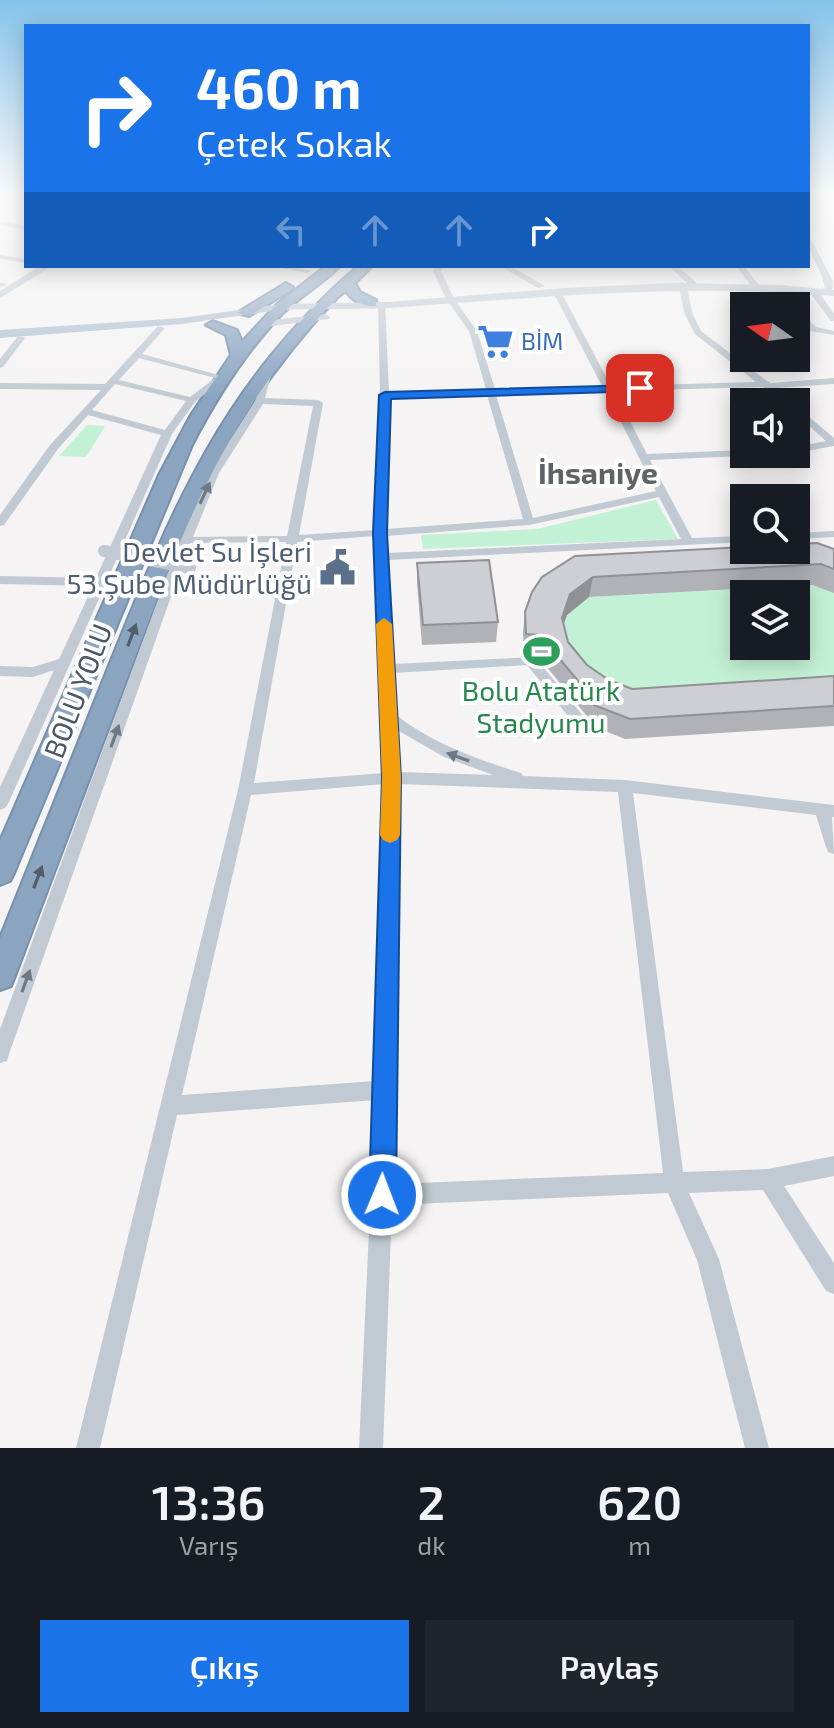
<!DOCTYPE html>
<html lang="tr">
<meta charset="utf-8">
<style>
:root{--surface:#171b24;--page:#20242c;--text:#f1f3f6;--muted:#9ea1a6;--accent:#1a73e8}
body{margin:0;font-family:"Exo 2",sans-serif;background:var(--page);color:var(--text);height:100vh;display:flex;flex-direction:column;font-size:30px;white-space:nowrap}
*{box-sizing:border-box;margin:0}
p{font-size:26px;color:var(--muted)}
.icon{flex:none;width:44px;height:44px;fill:none;stroke:currentColor;stroke-width:2;stroke-linecap:round;stroke-linejoin:round}
.map{position:relative;height:1448px;overflow:hidden}
.drawer{display:flex;flex-direction:column;background:var(--surface);flex:1}
.drawer>*{flex:none}
.top-card{position:absolute;left:24px;top:24px;width:786px;height:244px;border-radius:0px;box-shadow:0 4px 20px #0003;background:#1a73e8;color:#fff;overflow:hidden}
.needle{width:52px;rotate:284deg}
.controls{position:absolute;left:730px;top:292px;display:grid;gap:16px}
.controls a{display:grid;place-items:center;width:80px;height:80px;border-radius:0px;background:var(--surface);box-shadow:0 4px 20px #0003;font-size:40px}
.pin{position:absolute;display:grid;place-items:center;width:68px;height:68px;color:#fff;margin:-34px;border-radius:16px;box-shadow:0 4px 12px #0006}
.me{position:absolute;width:88px;margin:-44px;rotate:1deg;stroke-linejoin:round;filter:drop-shadow(0 0 6px #0008)}
.turn{display:flex;align-items:center;gap:28px;height:168px;padding:0 40px;font-size:36px}
.turn .icon{width:104px;height:104px;stroke-width:2.5}
.turn b{display:block;font-size:56px;line-height:68px}
.lanes{display:flex;align-items:center;height:76px;padding:0 40px;background:#0003;justify-content:center;gap:40px;direction:ltr}
.lanes .off{opacity:.35}
.eta{display:flex;justify-content:space-evenly;align-items:center;height:136px;text-align:center}
.eta b{font-size:48px;font-weight:600;line-height:56px}
.primary-button{display:flex;gap:16px;margin-top:auto;padding:16px 40px}
.primary-button a{flex:1;height:92px;border-radius:0px;background:var(--accent);color:#fff;font-size:32px;font-weight:600;line-height:92px;text-align:center}
.primary-button a+a{background:var(--page);color:var(--text)}
.map>svg:first-child{display:block}
</style>
<div class="map">
<svg width="834" height="1448" viewBox="0 0 834 1448">
<rect width="100%" height="100%" fill="#f5f3f3"/>
<g fill="#c3f1d5" fill-rule="evenodd">
<path d="M 87,425 L 105,426 L 86,457 L 59,456 Z"/>
<path d="M 656,500 L 678,539 L 423,549 L 421,535 L 537,529 Z"/>
<path d="M 812,585 L 834,592 L 834,696 L 627,709 L 567,668 L 563,621 L 574,607 L 589,597 ZM 744,594 L 796,594 L 796,646 L 744,646 Z"/>
</g>
<g fill="none" stroke-linecap="round" stroke-linejoin="round">
<defs>
<g id="highway">
<path d="M 326,266 L 340,266 C 323,283 301,296 283,313 C 245,352 217,397 192,445 L 14,873 L 10,881 L 0,885 L 0,841 L 159,475 L 191,415 L 231,355 L 226,335 L 206,325 L 213,321 L 237,330 L 242,342 L 276,305 Z"/>
<path d="M 358,266 L 372,266 L 355,283 L 360,292 L 376,300 L 376,306 C 365,308 351,300 346,291 L 338,297 C 220,419 180,537 122,692 C 86,787 51,881 15,976 L 11,986 L 0,990 L 0,938 C 35,850 71,762 106,673 C 172,509 221,385 358,266 Z"/>
<path d="M 286,283 L 293,287 L 291,290 L 249,316 L 237,313 Z"/>
</g>
</defs>
<use href="#highway" stroke="#7690ad" stroke-width="4"/>
<g fill="#c1cad2" fill-rule="evenodd">
<path d="M 0,195 L 6,195 L 0,200 Z"/>
<path d="M 0,221 L 26,226 L 26,230 L 0,225 Z"/>
<path d="M 808,237 L 811,239 L 833,281 L 832,295 L 825,293 C 825,272 808,257 808,237 Z"/>
<path d="M 0,255 L 26,259 L 26,263 L 0,259 Z"/>
<path d="M 272,266 L 290,266 L 311,271 L 307,273 Z"/>
<path d="M 436,266 L 444,266 L 441,271 L 454,299 L 477,331 L 495,389 L 602,386 L 553,292 L 557,290 L 561,292 L 611,386 L 756,382 L 695,334 L 685,315 L 678,284 L 682,282 L 686,284 L 693,315 L 701,331 L 767,381 L 771,383 L 834,378 L 834,384 L 776,388 L 793,402 L 782,402 L 763,387 L 614,391 L 647,454 L 744,450 L 744,454 L 748,454 L 744,456 L 650,460 L 692,538 L 744,536 L 744,542 L 387,560 L 393,664 L 535,657 L 588,722 L 586,726 L 576,726 L 527,665 L 393,673 L 396,715 C 434,744 476,759 521,773 L 523,776 L 625,780 L 834,805 L 834,817 L 832,817 L 834,854 L 828,852 L 826,847 L 816,815 L 633,793 L 683,1172 L 768,1169 L 834,1156 L 834,1176 L 784,1186 L 834,1263 L 834,1294 L 826,1291 L 763,1190 L 689,1193 L 719,1259 L 769,1448 L 745,1448 L 697,1260 L 668,1193 L 392,1205 L 383,1448 L 359,1448 L 375,1100 L 177,1115 L 100,1448 L 76,1448 L 238,790 L 286,542 L 190,543 L 9,1054 L 7,1061 L 0,1063 L 0,1029 L 180,540 L 209,473 L 255,401 L 265,370 L 272,372 L 265,398 L 318,400 L 323,403 L 299,535 L 375,530 L 380,395 L 378,301 L 385,303 L 389,392 L 486,389 L 469,331 L 446,299 L 433,271 ZM 605,391 L 656,491 L 533,518 L 496,395 ZM 487,395 L 523,519 L 386,529 L 390,398 ZM 263,404 L 313,406 L 287,536 L 193,537 L 219,473 ZM 659,497 L 681,539 L 387,553 L 386,536 L 529,525 ZM 375,536 L 384,773 L 254,783 L 297,542 ZM 397,730 L 444,757 L 493,775 L 399,772 ZM 384,784 L 375,1081 L 182,1095 L 251,795 ZM 399,784 L 618,792 L 663,1173 L 393,1184 Z"/>
<path d="M 500,266 L 510,266 L 545,286 L 538,288 Z"/>
<path d="M 669,266 L 677,266 L 696,282 L 696,286 L 690,286 Z"/>
<path d="M 736,266 L 744,266 L 759,285 L 758,287 L 752,287 Z"/>
<path d="M 0,283 L 5,283 L 6,285 L 0,287 Z"/>
<path d="M 775,285 L 781,285 L 796,306 L 788,306 L 774,287 Z"/>
<path d="M 810,289 L 816,289 L 834,313 L 834,321 L 831,321 L 810,293 Z"/>
<path d="M 796,308 L 816,327 L 834,331 L 834,335 L 810,331 L 796,315 Z"/>
<path d="M 158,326 L 165,328 L 142,354 L 226,377 L 195,402 L 172,434 L 8,804 L 5,808 L 0,810 L 0,787 L 54,670 L 33,677 L 0,676 L 0,666 L 33,667 L 59,659 L 93,586 L 0,584 L 0,576 L 96,578 L 161,435 L 88,415 L 58,449 L 4,525 L 0,526 L 0,515 L 50,445 L 101,390 L 0,389 L 0,383 L 105,384 ZM 139,358 L 215,378 L 190,397 L 119,380 ZM 115,384 L 186,401 L 165,430 L 92,410 Z"/>
<path d="M 18,336 L 25,338 L 3,367 L 0,368 L 0,359 Z"/>
<path d="M 796,406 L 834,438 L 834,446 L 796,453 L 796,447 L 826,441 L 796,414 Z"/>
<path d="M 834,531 L 834,537 L 796,539 L 796,533 Z"/>
</g>
<g fill="#c1cbd6" fill-rule="evenodd">
<path d="M 40,266 L 52,266 L 0,298 L 0,291 Z"/>
<path d="M 672,283 L 780,285 L 834,290 L 834,296 C 689,283 547,297 403,307 C 362,310 322,308 281,310 L 276,307 L 281,304 L 388,302 L 565,288 Z"/>
<path d="M 325,314 L 330,317 L 329,319 L 264,327 L 259,324 L 264,321 Z"/>
</g>
<path fill="#b3c2d1" fill-rule="evenodd" d="M 281,304 L 285,305 L 285,309 L 182,324 L 0,338 L 0,330 L 182,318 Z"/>
<use href="#highway" fill="#8ba5c1" fill-rule="evenodd"/>
<path stroke="#c1cad2" stroke-width="12" d="M 104,551 L 190,568"/>
</g>
<g fill="#b0b2b7">
<path d="M 834,549 L 834,593 L 812,585 L 589,597 L 567,615 L 563,625 L 568,642 L 587,665 L 609,680 L 632,689 L 834,676 L 834,726 L 625,739 L 590,725 L 590,720 L 537,655 L 524,655 L 523,632 L 525,612 L 542,577 Z"/>
<path d="M 417,563 L 498,622 L 496,642 L 422,645 L 417,583 Z"/>
</g>
<path fill="#909195" d="M 593,577 L 589,597 L 567,615 L 558,639 L 562,618 L 570,594 Z"/>
<g fill="#cdcfd5" stroke="#909195" stroke-width="2">
<path d="M 817,543 L 834,549 L 834,569 L 821,564 L 593,577 L 570,594 L 562,618 L 568,642 L 587,665 L 609,680 L 632,689 L 834,676 L 834,706 L 630,719 L 594,705 L 594,700 L 540,635 L 526,634 L 525,612 L 532,592 L 542,577 L 575,556 L 744,547 L 744,550 L 796,550 L 796,544 Z"/>
<path d="M 489,560 L 498,622 L 423,625 L 417,563 Z"/>
</g>
<defs><path id="oneway-solid" d="M-6-.8H1V-3.2L6.5 0L1 3.2V.8H-6Z" transform="scale(2)"/></defs>
<g fill="#6e7983">
<use href="#oneway-solid" transform="translate(205 493) rotate(-65)"/>
<use href="#oneway-solid" transform="translate(115 736) rotate(-70)"/>
<use href="#oneway-solid" transform="translate(458 757) rotate(-160)"/>
<use href="#oneway-solid" transform="translate(26 981) rotate(-70)"/>
</g>
<g fill="#505e6b">
<use href="#oneway-solid" transform="translate(132 635) rotate(-69)"/>
<use href="#oneway-solid" transform="translate(38 877) rotate(-69)"/>
</g>
<linearGradient id="sky" x2="0" y2="1"><stop stop-color="#85c3ea"/><stop offset="0.49" stop-color="#fafafa"/><stop offset="1" stop-color="#fafafa" stop-opacity="0"/></linearGradient>
<rect width="834" height="398" fill="url(#sky)"/>
<path fill="#1a73e8" stroke="#114b97" stroke-width="2" d="M 640,385 L 646,388 L 645,391 L 391,399 L 387,533 L 401,778 L 396,1195 L 392,1204 L 382,1208 L 373,1204 L 369,1195 L 382,778 L 373,533 L 379,395 L 385,392 Z"/>
<path fill="#f59e0b" d="M 384,618 L 392,624 L 401,778 L 400,835 L 397,840 L 390,843 L 383,840 L 380,835 L 382,778 L 376,624 Z"/>
<defs>
<symbol id="supermarket-bare" viewBox="-9 -9 18 18"><path d="M-6-5.5h2.5l.6 2H6L4.5 2H-2.5L-4.4-4H-6ZM-1.5 3.2a1.3 1.3 0 1 0 .1 0ZM3 3.2a1.3 1.3 0 1 0 .1 0Z" fill="#3f7fe0" stroke="#fff" stroke-width="2.5" paint-order="stroke"/></symbol>
<symbol id="civic-bare" viewBox="-9 -9 18 18"><path d="M-.6-6.5H3V-4.5H.6V-3L4-1V1h2V6H-6V1h2V-1L-.6-3ZM-1.2 2.5V6h2.4V2.5Z" fill="#5c6f8a" stroke="#fff" stroke-width="2.5" paint-order="stroke"/></symbol>
<symbol id="stadium-bare" viewBox="-9 -9 18 18"><path d="M0-5a6.5 5 0 1 0 0 10a6.5 5 0 1 0 0-10ZM-3.5-1.8h7v3.6h-7Z" fill="#2e9e5b" stroke="#fff" stroke-width="2.5" paint-order="stroke"/></symbol>
</defs>
<g fill-rule="evenodd">
<use href="#supermarket-bare" x="470" y="316" width="51" height="51"/>
<use href="#civic-bare" x="312" y="542" width="51" height="51"/>
<use href="#stadium-bare" x="516" y="626" width="51" height="51"/>
</g>
<g text-anchor="middle" stroke-width="8" stroke-linejoin="round" paint-order="stroke">
<g font-size="24" fill="#366cbe" stroke="#fff" text-anchor="start">
<text x="521" y="350">BİM</text>
</g>
<g font-size="28" fill="#4e5e75" stroke="#fff" text-anchor="end">
<text x="312" y="562">Devlet Su İşleri<tspan x="312" dy="32">53.Şube Müdürlüğü</tspan></text>
</g>
<g font-size="28" fill="#4a5661" stroke="#fff">
<text transform="translate(78 691) rotate(-69)" y="10">BOLU YOLU</text>
</g>
<g font-size="28" fill="#27864d" stroke="#fff">
<text x="541" y="701">Bolu Atatürk<tspan x="541" dy="32">Stadyumu</tspan></text>
</g>
<g font-size="30" font-weight="bold" fill="#5f6368" stroke="#fff">
<text x="598" y="484">İhsaniye</text>
</g>
</g>
</svg>
<div class="controls">
<a><svg class="needle" viewBox="-14 -14 28 28"><path d="M0-13l5 13h-10z" fill="#e53935"/><path d="M0 13l5-13h-10z" fill="#9ea1a6"/></svg></a>
<a><svg class="icon" aria-label="sound" viewBox="0 0 24 24"><path d="M4 9h4l5-4v14l-5-4H4zM17 9q2 3 0 6"/></svg></a>
<a><svg class="icon" aria-label="search" viewBox="0 0 24 24"><circle cx="10" cy="10" r="6"/><path d="M15 15l6 6"/></svg></a>
<a><svg class="icon" aria-label="layers" viewBox="0 0 24 24"><path d="M12 4l9 5-9 5-9-5zM3 14l9 5 9-5"/></svg></a>
</div>
<div class="pin" style="left:640px;top:388px;background:#d93025"><svg class="icon" aria-label="arrive" viewBox="0 0 24 24"><path d="M6 21V4h12l-3 4 3 4H6"/></svg></div>
<svg class="me" style="left:382px;top:1195px" viewBox="-20 -20 40 40"><circle r="17" fill="#1a73e8" stroke="#fff" stroke-width="3"/><path d="M0-11L8 9 0 5-8 9z" fill="#fff"/></svg>
<div class="top-card">
<div class="turn"><svg class="icon" aria-label="right" viewBox="0 0 24 24"><path d="M7 20v-9h11M14 6l5 5-5 5"/></svg><div><b>460 m</b>Çetek Sokak</div></div>
<div class="lanes"><svg class="icon off" aria-label="left" viewBox="0 0 24 24"><path d="M17 20v-9H6M10 6l-5 5 5 5"/></svg><svg class="icon off" aria-label="ahead" viewBox="0 0 24 24"><path d="M12 20V5M6 11l6-6 6 6"/></svg><svg class="icon off" aria-label="ahead" viewBox="0 0 24 24"><path d="M12 20V5M6 11l6-6 6 6"/></svg><svg class="icon" aria-label="right" viewBox="0 0 24 24"><path d="M7 20v-9h11M14 6l5 5-5 5"/></svg></div>
</div>
</div>
<section class="drawer">
<div class="eta">
<div><b>13:36</b><p>Varış</p></div>
<div><b>2</b><p>dk</p></div>
<div><b>620</b><p>m</p></div>
</div>
<div class="primary-button"><a>Çıkış</a><a>Paylaş</a></div>
</section>
